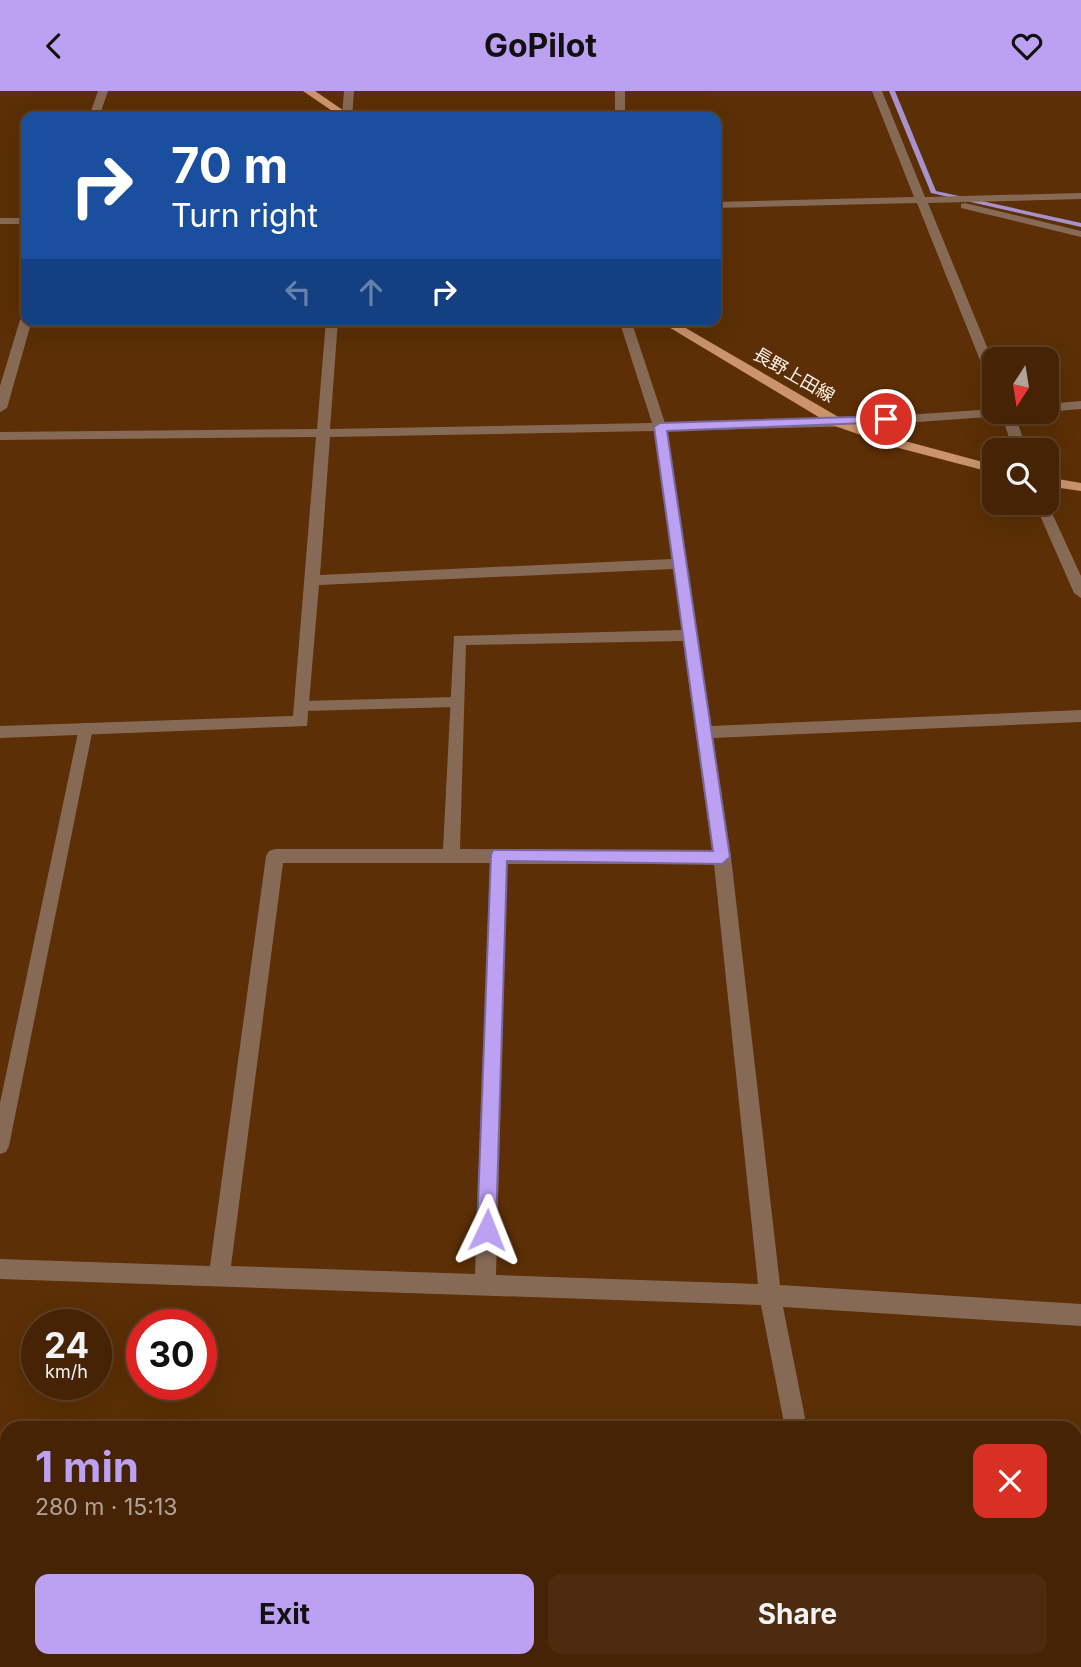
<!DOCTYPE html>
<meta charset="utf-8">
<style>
:root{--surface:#452304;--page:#4c2b0e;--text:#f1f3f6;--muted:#b0a49a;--line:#5d4026;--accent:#bca0f2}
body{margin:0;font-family:Inter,"Noto Sans JP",sans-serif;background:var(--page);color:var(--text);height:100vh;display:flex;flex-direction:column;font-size:26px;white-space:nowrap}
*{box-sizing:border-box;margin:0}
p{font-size:23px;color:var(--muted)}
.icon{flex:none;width:38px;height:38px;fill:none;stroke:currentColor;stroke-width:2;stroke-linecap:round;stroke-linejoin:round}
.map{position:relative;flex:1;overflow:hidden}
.details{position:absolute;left:0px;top:1330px;width:1082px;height:247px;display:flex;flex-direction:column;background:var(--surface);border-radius:21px 21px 0 0;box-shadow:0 7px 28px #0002,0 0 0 2px var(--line)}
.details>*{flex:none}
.banner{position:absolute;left:21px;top:21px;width:700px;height:214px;border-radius:14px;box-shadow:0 7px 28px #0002,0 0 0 2px var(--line);background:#1a4fa0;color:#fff;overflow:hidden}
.needle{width:46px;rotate:192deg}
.fabs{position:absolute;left:982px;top:256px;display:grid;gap:14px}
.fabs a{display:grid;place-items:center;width:77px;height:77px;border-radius:14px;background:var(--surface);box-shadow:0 7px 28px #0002,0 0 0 2px var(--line);font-size:35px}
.speed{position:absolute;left:21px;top:1218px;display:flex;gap:14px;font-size:35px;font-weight:700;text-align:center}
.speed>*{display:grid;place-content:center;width:91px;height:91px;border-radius:50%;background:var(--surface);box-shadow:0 7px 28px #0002,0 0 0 2px var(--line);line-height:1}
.speed small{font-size:18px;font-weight:400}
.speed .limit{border:10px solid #d22;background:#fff;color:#111}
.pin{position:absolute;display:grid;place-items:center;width:60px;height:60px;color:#fff;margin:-30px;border:4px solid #fff;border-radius:50%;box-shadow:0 2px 7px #0007}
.me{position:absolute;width:77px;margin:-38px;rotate:2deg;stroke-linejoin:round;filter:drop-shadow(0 0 5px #0008)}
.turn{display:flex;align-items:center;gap:24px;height:147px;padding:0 35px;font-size:32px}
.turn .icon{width:91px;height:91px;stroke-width:2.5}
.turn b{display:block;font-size:49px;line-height:60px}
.lanes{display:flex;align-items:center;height:66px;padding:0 35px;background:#0003;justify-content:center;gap:35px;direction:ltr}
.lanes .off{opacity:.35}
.round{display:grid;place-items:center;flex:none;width:74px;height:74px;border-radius:14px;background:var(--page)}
.overview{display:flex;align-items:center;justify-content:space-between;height:119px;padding:0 35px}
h1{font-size:42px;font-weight:700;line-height:52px;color:var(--accent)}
.primary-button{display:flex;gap:14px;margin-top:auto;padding:14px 35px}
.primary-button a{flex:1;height:80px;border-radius:14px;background:var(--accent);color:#111;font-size:28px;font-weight:700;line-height:80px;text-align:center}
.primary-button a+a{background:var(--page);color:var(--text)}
header{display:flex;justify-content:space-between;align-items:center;height:91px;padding:0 35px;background:var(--accent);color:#111;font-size:32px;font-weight:700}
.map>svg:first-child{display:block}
</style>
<header><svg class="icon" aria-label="back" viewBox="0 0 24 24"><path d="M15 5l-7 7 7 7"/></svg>GoPilot<svg class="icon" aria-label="heart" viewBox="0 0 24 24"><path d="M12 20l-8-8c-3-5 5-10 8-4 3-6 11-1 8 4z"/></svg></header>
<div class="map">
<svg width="1081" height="1576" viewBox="0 0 1081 1576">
<rect width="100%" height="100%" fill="#5c2f06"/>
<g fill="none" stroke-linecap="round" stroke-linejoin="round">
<g fill="#a792cd" fill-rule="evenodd">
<path d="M 889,0 L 895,0 L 936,100 L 1081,132 L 1081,136 L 931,102 Z"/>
<path d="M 384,1570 L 399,1570 L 401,1576 L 386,1576 Z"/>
</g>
<path stroke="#aa8f78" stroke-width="5" stroke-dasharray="9 4.5" stroke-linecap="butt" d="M 120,1570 L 127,1576"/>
<g fill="#866a56" fill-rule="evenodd">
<path d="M 456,606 L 463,611 L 456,616 L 302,620 L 295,615 L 302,610 Z"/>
<path d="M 86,632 L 93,637 L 9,1055 L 6,1061 L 0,1063 L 0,1012 L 79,637 Z"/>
</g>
<g fill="#866a56" fill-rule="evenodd">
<path d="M 98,0 L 108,0 L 99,26 L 89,26 Z"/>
<path d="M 344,0 L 354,0 L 352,26 L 342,26 Z"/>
<rect x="615" y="0" width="10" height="26"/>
<path d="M 872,0 L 882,0 L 925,106 L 1081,102 L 1081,108 L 928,112 L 994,273 L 994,293 L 988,289 L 917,112 L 716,117 L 716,111 L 914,106 Z"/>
<path d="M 965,112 L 1081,140 L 1081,146 L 961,117 L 961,113 Z"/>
<rect x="0" y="127" width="26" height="6"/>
<path d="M 26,225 L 26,229 L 32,229 L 7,317 L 0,321 L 0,295 L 20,229 Z"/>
<path d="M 326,229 L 338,229 L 330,338 L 652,332 L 619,229 L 631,229 L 665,332 L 862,327 L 994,318 L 994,320 L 1023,320 L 1015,324 L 1027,359 L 1013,359 L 1002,325 L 862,335 L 667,340 L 711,635 L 1081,619 L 1081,631 L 713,647 L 731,766 L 780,1194 L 1081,1213 L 1081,1235 L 783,1216 L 807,1337 L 785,1337 L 761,1214 L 0,1188 L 0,1168 L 210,1175 L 266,765 L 269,760 L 275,758 L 443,758 L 454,545 L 682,539 L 673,478 L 319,494 L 307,635 L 0,647 L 0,635 L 293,625 L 316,346 L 0,349 L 0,341 L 317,338 ZM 654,340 L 672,468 L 320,484 L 330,346 ZM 683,550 L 712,759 L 460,758 L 466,554 ZM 283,772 L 490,772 L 475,1183 L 231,1175 ZM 507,773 L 714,773 L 758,1193 L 496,1184 Z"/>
<path d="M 1081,310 L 1081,318 L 1046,321 L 1043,320 L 1046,320 L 1046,313 Z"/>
<path d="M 1046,409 L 1081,485 L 1081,507 L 1074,502 L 1034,411 L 1046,411 Z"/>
<path d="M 0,1440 L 7,1443 L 7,1468 L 0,1465 Z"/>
<path d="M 155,1570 L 184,1570 L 186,1576 L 157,1576 Z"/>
<rect x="798" y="1570" width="24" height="6"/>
</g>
<g fill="#cc946c" fill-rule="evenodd">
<path d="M 303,0 L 315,0 L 353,26 L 341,26 Z"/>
<path d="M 657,229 L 672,229 L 842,328 L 905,350 L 994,374 L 994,382 L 895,356 L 832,334 Z"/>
<path d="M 1046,386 L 1081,392 L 1081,400 L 1046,395 Z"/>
</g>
</g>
<path fill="#bca0f2" stroke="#7a689d" stroke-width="2" d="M 886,325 L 890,326 L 890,331 L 667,340 L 730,766 L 722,773 L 507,770 L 496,1139 L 494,1145 L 487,1148 L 480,1145 L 477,1139 L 491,764 L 493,759 L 713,760 L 654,336 L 660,332 Z"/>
<g text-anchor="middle" stroke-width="7" stroke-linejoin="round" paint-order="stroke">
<g font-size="18" fill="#faf2ed" stroke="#5c2f06">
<text transform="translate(794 284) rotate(30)" y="6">長野上田線</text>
</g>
</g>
</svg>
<div class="fabs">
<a><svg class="needle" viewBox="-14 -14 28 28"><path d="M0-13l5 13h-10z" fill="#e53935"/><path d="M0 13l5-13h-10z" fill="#b0a49a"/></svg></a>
<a><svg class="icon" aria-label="search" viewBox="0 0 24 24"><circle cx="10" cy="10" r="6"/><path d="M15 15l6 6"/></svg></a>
</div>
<div class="speed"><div>24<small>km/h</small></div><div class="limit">30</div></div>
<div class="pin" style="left:886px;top:328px;background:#d93025"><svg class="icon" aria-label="arrive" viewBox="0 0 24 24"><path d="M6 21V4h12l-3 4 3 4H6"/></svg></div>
<svg class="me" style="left:487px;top:1139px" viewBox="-20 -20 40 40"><path d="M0-17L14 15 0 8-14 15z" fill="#bca0f2" stroke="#fff" stroke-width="4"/></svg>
<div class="banner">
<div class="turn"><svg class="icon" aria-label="right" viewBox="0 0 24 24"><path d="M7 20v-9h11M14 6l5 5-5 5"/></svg><div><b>70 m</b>Turn right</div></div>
<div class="lanes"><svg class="icon off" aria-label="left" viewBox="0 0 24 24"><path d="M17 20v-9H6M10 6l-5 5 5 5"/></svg><svg class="icon off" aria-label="ahead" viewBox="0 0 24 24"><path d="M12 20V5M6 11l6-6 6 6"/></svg><svg class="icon" aria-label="right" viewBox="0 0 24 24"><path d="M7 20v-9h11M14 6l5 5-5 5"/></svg></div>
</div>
<section class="details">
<div class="overview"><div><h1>1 min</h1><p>280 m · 15:13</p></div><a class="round" style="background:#d93025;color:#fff"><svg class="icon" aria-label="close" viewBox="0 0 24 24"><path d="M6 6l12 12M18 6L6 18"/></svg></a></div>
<div class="primary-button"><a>Exit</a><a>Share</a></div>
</section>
</div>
